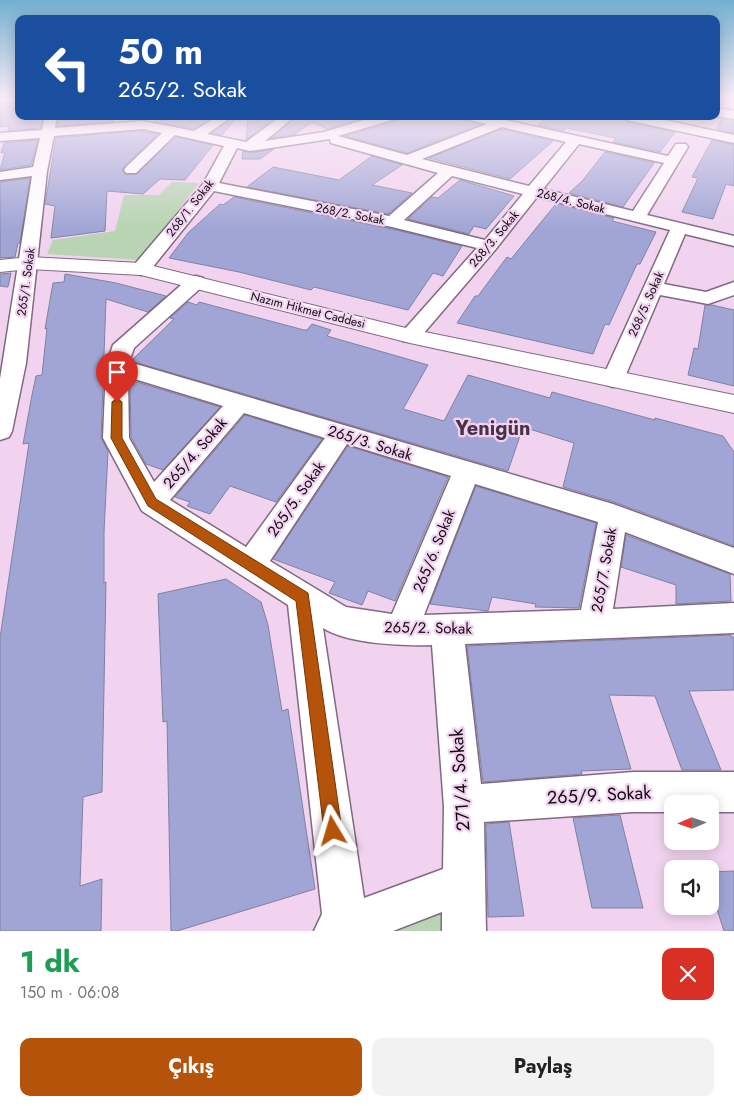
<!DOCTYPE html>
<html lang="tr">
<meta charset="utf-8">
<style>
:root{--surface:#fff;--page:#f2f2f2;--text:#222;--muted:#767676;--accent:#b45309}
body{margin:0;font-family:Jost,sans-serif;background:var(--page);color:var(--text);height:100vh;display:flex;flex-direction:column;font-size:19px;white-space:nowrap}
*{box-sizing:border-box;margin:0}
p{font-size:16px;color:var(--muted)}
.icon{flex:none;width:28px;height:28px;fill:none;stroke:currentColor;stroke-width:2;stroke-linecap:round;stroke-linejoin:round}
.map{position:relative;height:931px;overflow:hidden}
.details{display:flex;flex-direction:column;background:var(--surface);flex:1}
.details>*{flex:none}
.guide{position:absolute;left:15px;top:15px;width:705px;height:105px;border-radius:10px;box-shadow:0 2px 12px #0003;background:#1a4fa0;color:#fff;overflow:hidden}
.needle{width:32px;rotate:268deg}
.tools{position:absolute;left:664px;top:795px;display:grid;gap:10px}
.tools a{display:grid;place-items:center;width:55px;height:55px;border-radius:10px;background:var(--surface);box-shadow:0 2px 12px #0003;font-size:25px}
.pin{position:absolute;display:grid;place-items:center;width:42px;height:42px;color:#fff;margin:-51px -21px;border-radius:50% 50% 50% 0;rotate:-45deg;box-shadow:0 0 5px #0007}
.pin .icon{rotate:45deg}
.me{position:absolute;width:55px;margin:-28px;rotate:353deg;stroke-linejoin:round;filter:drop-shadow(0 0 4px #0008)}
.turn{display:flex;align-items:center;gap:18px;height:105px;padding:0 20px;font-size:22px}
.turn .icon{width:65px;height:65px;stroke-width:2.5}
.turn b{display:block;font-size:35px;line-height:42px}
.round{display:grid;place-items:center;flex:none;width:52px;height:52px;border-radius:10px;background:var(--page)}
.summary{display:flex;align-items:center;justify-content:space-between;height:85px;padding:0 20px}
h1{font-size:30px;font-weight:700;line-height:38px;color:#1e9e55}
.cta{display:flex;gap:10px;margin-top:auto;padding:10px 20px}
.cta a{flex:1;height:58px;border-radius:10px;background:var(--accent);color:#fff;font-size:20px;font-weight:700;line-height:58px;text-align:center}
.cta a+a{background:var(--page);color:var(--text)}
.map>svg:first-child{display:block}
</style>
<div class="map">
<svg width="734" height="931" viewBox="0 0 734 931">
<rect width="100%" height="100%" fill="#f1d3ef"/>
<g fill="#b8d4b2">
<path d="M 172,182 L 199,183 L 140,260 L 47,254 L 53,240 L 115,231 L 124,195 L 159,195 Z"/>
<path d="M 447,907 L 447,931 L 396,931 Z"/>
</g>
<g fill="#a0a5d5" stroke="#7f82a2">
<path d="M 19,102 L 19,116 L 43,116 L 40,128 L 8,131 L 9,126 L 0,127 L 0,103 Z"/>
<path d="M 59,116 L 113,116 L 113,122 L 57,126 Z"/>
<path d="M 159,116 L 214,116 L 194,129 L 155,122 L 155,118 Z"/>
<path d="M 235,116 L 238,116 L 222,135 L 212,133 Z"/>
<path d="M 248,116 L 278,116 L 246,140 Z"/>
<path d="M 297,116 L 370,116 L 327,129 L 312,122 L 294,135 L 271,138 Z"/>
<path d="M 399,116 L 446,116 L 481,124 L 407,153 L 345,136 L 396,121 Z"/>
<path d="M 549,116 L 619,116 L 627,122 L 675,132 L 660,152 L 613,142 L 616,138 L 566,128 L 563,131 L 538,125 Z"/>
<path d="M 721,119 L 734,121 L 734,133 L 717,129 Z"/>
<path d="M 502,129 L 553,141 L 510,179 L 429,158 Z"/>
<path d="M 138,131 L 158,134 L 124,166 L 122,171 L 126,175 L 137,174 L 176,137 L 213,145 L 185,180 L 160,179 L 143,194 L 107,191 L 105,231 L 51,238 L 55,206 L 45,204 L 56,138 Z"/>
<path d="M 38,140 L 31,165 L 0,170 L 5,152 L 1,153 L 4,143 Z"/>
<path d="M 712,140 L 734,145 L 734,186 L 726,184 L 713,219 L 682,212 L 698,178 L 692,177 Z"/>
<path d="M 274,149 L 260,159 L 242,159 L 243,151 L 250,153 Z"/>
<path d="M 605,152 L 654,163 L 623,207 L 569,193 L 583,180 Z"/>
<path d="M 372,156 L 402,165 L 372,185 L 412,193 L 388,214 L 247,187 L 273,167 L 339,180 Z"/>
<path d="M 30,178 L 20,243 L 18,243 L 15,257 L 0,258 L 0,182 Z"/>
<path d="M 460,180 L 514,196 L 486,229 L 474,226 L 469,234 L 408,219 L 432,197 L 438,198 Z"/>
<path d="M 234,197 L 392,229 L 462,246 L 443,276 L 433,273 L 408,310 L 314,287 L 311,290 L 239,272 L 169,258 L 188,233 L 220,204 L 223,205 Z"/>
<path d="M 559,204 L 614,218 L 612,221 L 656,232 L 640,264 L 637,264 L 609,325 L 605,324 L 593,354 L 457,323 L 475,296 L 478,296 L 507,257 L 511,259 L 555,205 Z"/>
<path d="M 11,273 L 8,287 L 0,286 L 0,274 Z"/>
<path d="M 65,274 L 116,283 L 166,296 L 148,312 L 106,299 L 101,438 L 108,451 L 104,532 L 104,583 L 106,582 L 102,792 L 83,797 L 80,886 L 102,879 L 101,931 L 0,931 L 0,638 L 29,443 L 23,444 L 32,395 L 36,376 L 42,375 L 47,328 L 45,329 L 53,283 L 64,282 Z"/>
<path d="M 188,302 L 197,305 L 199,302 L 304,330 L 307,330 L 312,324 L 331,330 L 327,336 L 428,365 L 403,409 L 444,421 L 468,375 L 550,398 L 552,392 L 655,420 L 655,418 L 723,436 L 734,452 L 734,546 L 614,502 L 563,487 L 574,443 L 523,427 L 508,471 L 131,361 L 174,319 L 170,318 Z"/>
<path d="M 705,305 L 712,305 L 734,310 L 734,386 L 688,375 L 694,348 L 698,349 Z"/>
<path d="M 130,380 L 220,407 L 163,470 L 146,464 L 131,437 Z"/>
<path d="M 245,415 L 322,439 L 276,502 L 230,486 L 210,514 L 187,506 L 190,502 L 175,497 Z"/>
<path d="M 348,446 L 448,477 L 395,601 L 368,591 L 362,605 L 329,593 L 335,582 L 273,559 Z"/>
<path d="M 476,486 L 596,523 L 579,608 L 535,607 L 536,604 L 492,597 L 488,611 L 430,604 Z"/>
<path d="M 626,535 L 730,574 L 731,601 L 676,604 L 676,585 L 621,567 Z"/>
<path d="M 226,579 L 261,602 L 268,625 L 282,711 L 288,709 L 315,889 L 177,931 L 171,931 L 167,721 L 163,722 L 158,594 Z"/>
<path d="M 731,635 L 731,637 L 734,637 L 734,690 L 689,691 L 721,770 L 682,770 L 655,696 L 609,695 L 631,769 L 581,771 L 582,774 L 483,782 L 467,646 Z"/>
<path d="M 620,815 L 643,908 L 592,908 L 573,818 Z"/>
<path d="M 509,822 L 524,916 L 488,917 L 486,824 Z"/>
<path d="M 734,871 L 734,931 L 724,931 L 710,888 L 710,872 Z"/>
</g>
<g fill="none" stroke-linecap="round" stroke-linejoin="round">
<defs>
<g id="minor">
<path d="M 716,108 L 734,111 L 734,119 L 716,116 Z"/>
<path d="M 45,116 L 57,116 L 55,128 L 143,121 L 194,131 L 218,116 L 233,116 L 207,134 L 246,142 L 281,116 L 295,116 L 265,141 L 324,132 L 377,116 L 397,116 L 395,119 L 338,136 L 407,155 L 487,124 L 465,119 L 463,116 L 487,116 L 668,156 L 676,144 L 686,144 L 688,147 L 647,215 L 734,236 L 734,246 L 685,234 L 664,284 L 706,292 L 734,282 L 734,295 L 708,304 L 660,295 L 624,379 L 621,384 L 613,387 L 605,384 L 602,379 L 670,230 L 537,197 L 495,250 L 417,341 L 410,342 L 403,341 L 399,336 L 403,331 L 477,248 L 392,227 L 214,191 L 148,273 L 141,275 L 134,273 L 132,269 L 134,265 L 203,184 L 224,146 L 175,135 L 136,173 L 126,173 L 124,170 L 126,167 L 162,133 L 143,129 L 54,136 L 47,171 L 26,363 L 12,431 L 9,437 L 0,440 L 0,379 L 32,176 L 0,180 L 0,172 L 33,167 L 40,138 L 0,141 L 0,133 L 42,130 ZM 502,127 L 566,142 L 529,186 L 422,159 ZM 330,139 L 331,143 L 438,173 L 389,216 L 219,183 L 237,148 L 250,151 ZM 579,144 L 664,163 L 633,211 L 543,189 ZM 452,176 L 523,194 L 485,240 L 404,220 Z"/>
<path d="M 621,116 L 646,116 L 734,135 L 734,143 L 627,120 Z"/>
<path d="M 196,276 L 203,278 L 206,282 L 203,286 L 134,348 L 129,362 L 613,504 L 734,548 L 734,574 L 625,532 L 613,609 L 734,603 L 734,633 L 465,644 L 481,784 L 633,772 L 734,772 L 734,812 L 710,812 L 710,804 L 672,804 L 672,812 L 633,812 L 484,822 L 486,931 L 442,931 L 442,912 L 393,931 L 314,931 L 322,914 L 288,605 L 142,511 L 103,438 L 106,366 L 113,345 L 189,278 ZM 128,377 L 223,406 L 154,482 L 129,438 ZM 244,413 L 325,438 L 246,547 L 170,500 ZM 347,444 L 451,476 L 392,614 L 346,607 L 270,561 ZM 475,484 L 598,522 L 581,610 L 424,615 ZM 323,628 C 348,644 403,646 432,645 L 444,807 L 443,869 L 364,898 Z"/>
</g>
<path id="major" d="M 29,257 L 141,263 L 410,329 L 734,395 L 734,413 L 410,343 L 141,275 L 29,269 L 0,272 L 0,260 Z"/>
</defs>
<use href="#minor" stroke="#826880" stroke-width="3"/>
<use href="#major" stroke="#826880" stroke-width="2"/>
<use href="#minor" fill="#fff" fill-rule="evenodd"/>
<use href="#major" fill="#fff" fill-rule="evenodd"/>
</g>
<linearGradient id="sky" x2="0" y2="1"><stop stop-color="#73b0d0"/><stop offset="0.43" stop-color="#f9ebf8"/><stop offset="1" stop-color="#f9ebf8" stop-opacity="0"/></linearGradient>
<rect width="734" height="230" fill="url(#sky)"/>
<path fill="#b45309" stroke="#753606" d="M 117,398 L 122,402 L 122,438 L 156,499 L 308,593 L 342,831 L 339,837 L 333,840 L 327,837 L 324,831 L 296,601 L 148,506 L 111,438 L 112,402 Z"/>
<g text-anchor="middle" stroke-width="4.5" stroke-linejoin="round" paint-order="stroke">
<g font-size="12" fill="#120912" stroke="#f1d3ef">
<text transform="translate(571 201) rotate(14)" y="4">268/4. Sokak</text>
<text transform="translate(190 208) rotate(-52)" y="4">268/1. Sokak</text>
<text transform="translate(350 214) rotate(11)" y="4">268/2. Sokak</text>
<text transform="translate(494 239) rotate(-50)" y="4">268/3. Sokak</text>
<text transform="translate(26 282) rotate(-82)" y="4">265/1. Sokak</text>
<text transform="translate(646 304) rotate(-66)" y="4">268/5. Sokak</text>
<text transform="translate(308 310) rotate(14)" y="4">Nazım Hikmet Caddesi</text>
</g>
<g font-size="15" fill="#120912" stroke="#f1d3ef">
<text transform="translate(370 443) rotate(17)" y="5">265/3. Sokak</text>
<text transform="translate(195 453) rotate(-49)" y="5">265/4. Sokak</text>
<text transform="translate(296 499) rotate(-55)" y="5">265/5. Sokak</text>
<text transform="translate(434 551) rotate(-68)" y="5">265/6. Sokak</text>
<text transform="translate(604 570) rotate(-80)" y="5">265/7. Sokak</text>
<text transform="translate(428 628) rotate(1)" y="5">265/2. Sokak</text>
</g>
<g font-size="18" fill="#120912" stroke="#f1d3ef">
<text transform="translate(460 780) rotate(-94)" y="6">271/4. Sokak</text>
<text transform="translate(599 795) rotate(-3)" y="6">265/9. Sokak</text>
</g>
<g font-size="20" font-weight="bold" fill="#493248" stroke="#f1d3ef">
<text x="493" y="435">Yenigün</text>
</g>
</g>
</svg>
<div class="tools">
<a><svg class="needle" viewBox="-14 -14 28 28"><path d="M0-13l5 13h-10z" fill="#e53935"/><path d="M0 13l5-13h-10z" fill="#767676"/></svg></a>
<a><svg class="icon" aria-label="sound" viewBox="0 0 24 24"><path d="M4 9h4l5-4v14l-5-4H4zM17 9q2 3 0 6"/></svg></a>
</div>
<div class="pin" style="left:117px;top:402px;background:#d93025"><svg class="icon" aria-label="arrive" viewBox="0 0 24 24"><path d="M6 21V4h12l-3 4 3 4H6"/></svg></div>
<svg class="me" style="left:333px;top:831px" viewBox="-20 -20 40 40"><path d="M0-17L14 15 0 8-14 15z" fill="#b45309" stroke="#fff" stroke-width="4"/></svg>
<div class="guide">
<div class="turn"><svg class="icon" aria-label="left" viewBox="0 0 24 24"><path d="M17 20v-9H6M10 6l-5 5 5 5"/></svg><div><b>50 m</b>265/2. Sokak</div></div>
</div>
</div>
<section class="details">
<div class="summary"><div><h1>1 dk</h1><p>150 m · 06:08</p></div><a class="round" style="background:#d93025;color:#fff"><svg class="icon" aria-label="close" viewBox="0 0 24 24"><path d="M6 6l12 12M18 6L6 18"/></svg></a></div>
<div class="cta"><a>Çıkış</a><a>Paylaş</a></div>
</section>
